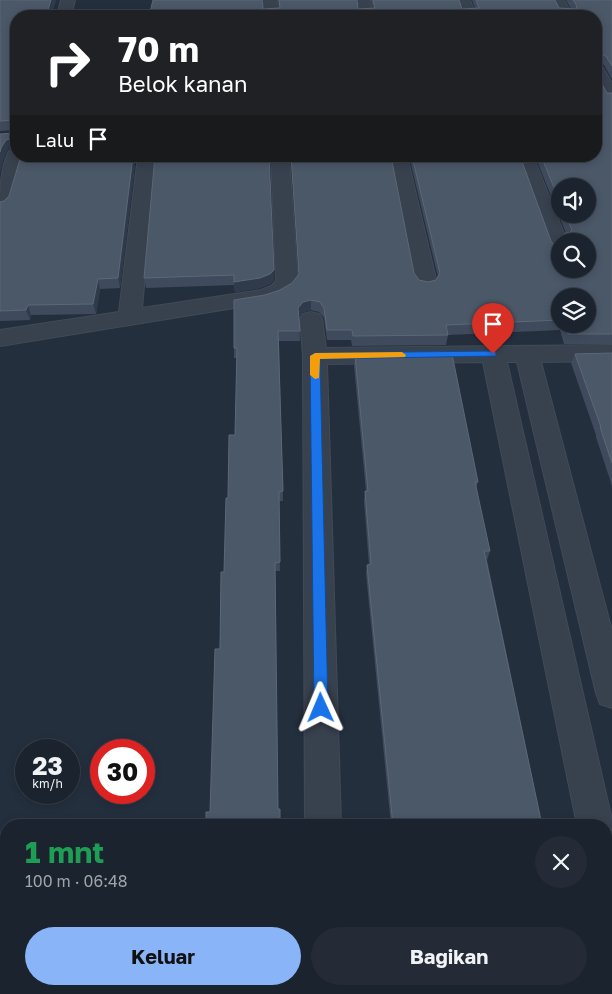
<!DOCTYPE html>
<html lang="id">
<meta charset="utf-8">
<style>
:root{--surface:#1b232e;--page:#242b36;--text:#f1f3f6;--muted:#a0a4aa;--line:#39404a;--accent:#8ab4f8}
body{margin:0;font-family:"Golos Text",sans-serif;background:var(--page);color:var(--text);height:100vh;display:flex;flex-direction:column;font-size:19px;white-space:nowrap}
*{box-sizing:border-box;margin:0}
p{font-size:16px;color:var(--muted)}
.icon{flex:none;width:28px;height:28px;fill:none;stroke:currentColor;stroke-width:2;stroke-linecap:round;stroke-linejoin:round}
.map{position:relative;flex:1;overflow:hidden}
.sheet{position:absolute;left:0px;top:819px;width:612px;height:176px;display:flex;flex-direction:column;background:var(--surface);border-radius:20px 20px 0 0;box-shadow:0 2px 8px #0003,0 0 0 1px var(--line)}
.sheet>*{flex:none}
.top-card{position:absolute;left:10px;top:10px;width:592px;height:152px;border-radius:20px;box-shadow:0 2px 8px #0003,0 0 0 1px var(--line);background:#202124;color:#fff;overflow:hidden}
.controls{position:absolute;left:551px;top:178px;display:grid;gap:10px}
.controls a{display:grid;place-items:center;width:45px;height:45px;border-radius:50%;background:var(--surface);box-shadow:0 2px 8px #0003,0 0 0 1px var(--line);font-size:25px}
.speed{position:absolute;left:15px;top:739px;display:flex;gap:10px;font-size:25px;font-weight:700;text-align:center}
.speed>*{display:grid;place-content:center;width:65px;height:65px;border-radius:50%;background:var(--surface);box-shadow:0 2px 8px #0003,0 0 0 1px var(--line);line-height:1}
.speed small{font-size:12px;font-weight:400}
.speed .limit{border:8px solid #d22;background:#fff;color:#111}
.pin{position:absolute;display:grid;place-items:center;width:42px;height:42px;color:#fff;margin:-51px -21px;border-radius:50% 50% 50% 0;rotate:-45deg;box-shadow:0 0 5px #0007}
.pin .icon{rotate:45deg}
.me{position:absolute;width:55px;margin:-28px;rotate:359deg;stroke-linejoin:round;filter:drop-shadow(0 0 4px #0008)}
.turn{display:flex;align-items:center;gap:18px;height:105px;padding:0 25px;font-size:22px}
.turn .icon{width:65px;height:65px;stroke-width:2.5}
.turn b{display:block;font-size:35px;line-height:42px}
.then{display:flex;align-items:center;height:48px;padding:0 25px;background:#0003;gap:10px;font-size:19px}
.round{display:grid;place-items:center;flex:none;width:52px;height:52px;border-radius:26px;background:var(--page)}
.summary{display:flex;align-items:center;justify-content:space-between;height:85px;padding:0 25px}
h1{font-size:30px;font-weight:700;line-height:38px;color:#1e9e55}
.primary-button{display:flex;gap:10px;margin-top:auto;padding:10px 25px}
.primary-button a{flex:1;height:58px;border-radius:30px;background:var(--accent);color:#111;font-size:20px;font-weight:700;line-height:58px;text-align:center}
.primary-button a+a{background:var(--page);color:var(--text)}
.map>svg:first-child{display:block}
</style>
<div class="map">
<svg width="612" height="994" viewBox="0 0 612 994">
<rect width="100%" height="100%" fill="#242f3e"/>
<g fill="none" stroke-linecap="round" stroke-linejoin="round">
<defs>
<g id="minor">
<path d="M 61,0 L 75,0 L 71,16 L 57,16 Z"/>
<path d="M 263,0 L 277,0 L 279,16 L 265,16 Z"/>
<path d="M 356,0 L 370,0 L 373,16 L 359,16 Z"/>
<path d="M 456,0 L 470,0 L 476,16 L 462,16 Z"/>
<path d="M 550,0 L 564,0 L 573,16 L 559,16 Z"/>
<path d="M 596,64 L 602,66 L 612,83 L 612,102 L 606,101 L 596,84 Z"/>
<path d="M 16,149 L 16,156 L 25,156 L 10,205 L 7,209 L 0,211 C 0,191 0,169 9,151 Z"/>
<path d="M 138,156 L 156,156 L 142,308 L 261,290 L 271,286 L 276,281 L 271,156 L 289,156 L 298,283 C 290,296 279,299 265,303 L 0,346 L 0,330 L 119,312 Z"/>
<path d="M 389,156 L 407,156 L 437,283 L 434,288 L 426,290 L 418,288 L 415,283 Z"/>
<path d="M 515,156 L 533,156 L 567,241 L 560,241 L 560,256 L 553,254 L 550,250 Z"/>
<path d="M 311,312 L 319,314 L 322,319 L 326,348 L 612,345 L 612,361 L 541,362 L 612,631 L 612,708 L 600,704 L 596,693 L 517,362 L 507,362 L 612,820 L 612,828 L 608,838 L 606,838 L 606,825 L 577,825 L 483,362 L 327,364 L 341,825 L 305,825 L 303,356 L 300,319 L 303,314 Z"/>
<path d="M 606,859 L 612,862 L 612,958 L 606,958 Z"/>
</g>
</defs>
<use href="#minor" stroke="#414a57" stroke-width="2"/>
<use href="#minor" fill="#38414e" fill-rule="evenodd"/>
</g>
<g fill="#3f4b5c" fill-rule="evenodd">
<path d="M 0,0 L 56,0 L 51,16 L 16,16 L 16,149 L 16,148 L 8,149 L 4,157 L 0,172 L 0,182 L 0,134 L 15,133 L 15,130 L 0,131 Z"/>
<path d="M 278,0 L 357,0 L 358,9 L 373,8 L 371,0 L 459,0 L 462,9 L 475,8 L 472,0 L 555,0 L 559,8 L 571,9 L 566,0 L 612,0 L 612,79 L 604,65 L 597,62 L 597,75 L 607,93 L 612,93 L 612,344 L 564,344 L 560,330 L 448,335 L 446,345 L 352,346 L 351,340 L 327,340 L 324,318 L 319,312 L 311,310 L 303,312 L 299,317 L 300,341 L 279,341 L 283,501 L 279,501 L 280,571 L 275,571 L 278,809 L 210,812 L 228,498 L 235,435 L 237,358 L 234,358 L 234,348 L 265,295 L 280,290 L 292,283 L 299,275 L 291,156 L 391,156 L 414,273 L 419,280 L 428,282 L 436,280 L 438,277 L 409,156 L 520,156 L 551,241 L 555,246 L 560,247 L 560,269 L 573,272 L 580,270 L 579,269 L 588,269 L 588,241 L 562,241 L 565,233 L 566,233 L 535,156 L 596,156 L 263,9 L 279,8 ZM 560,186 L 588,214 L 560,214 ZM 560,296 L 588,324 L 560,324 Z"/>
<path d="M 136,156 L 120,288 L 100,289 L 96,314 L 31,315 L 30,320 L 0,321 L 0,202 Z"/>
<path d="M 155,156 L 274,280 L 270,284 L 260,288 L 235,292 L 234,285 L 146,288 L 144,278 Z"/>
<path d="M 612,353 L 612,486 L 596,437 L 596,435 L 571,363 L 575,354 Z"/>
<path d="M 355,355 L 478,482 L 476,488 L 490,551 L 487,560 L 542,825 L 391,825 L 366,574 L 367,565 L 369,565 L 364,501 L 365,491 L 366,491 L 354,366 Z"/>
<path d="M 513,989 L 559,989 L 514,992 Z"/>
</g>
<g fill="#2f3b4b">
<path d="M 51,0 L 56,0 L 51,16 L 46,16 Z"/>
<path d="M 14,138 L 16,148 L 8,149 L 4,157 L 0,172 L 0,182 L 0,152 L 1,148 L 6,140 Z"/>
<path d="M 133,156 L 136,156 L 120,288 L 118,278 Z"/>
<path d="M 274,270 L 274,280 L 270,284 L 260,288 L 235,292 L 234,282 Z"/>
<path d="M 98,279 L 100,289 L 96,314 L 93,304 Z"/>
<path d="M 311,300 L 311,310 L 303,312 L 298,318 L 298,308 L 303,302 Z"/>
<path d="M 28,305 L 31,315 L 30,320 L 26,310 Z"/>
<path d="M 275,563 L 275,571 L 278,815 L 278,809 Z"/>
</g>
<g fill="#4b5868" stroke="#5c6777">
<path d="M 0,0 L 51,0 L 46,16 L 16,16 L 16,145 L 15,145 L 14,138 L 6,140 L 1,148 L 0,152 L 0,134 L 15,133 L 15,120 L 0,121 Z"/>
<path d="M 153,0 L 262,0 L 263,9 L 280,8 L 279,0 L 357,0 L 358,9 L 375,8 L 373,0 L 459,0 L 462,9 L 479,8 L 476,0 L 555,0 L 559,8 L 576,9 L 577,6 L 573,0 L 612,0 L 612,66 L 606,56 L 599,53 L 597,55 L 597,75 L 607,93 L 612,93 L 612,334 L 568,334 L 564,324 L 588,324 L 588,296 L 560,296 L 560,320 L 446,325 L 448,335 L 353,336 L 352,330 L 327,330 L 324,308 L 320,302 L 311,300 L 303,302 L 298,308 L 300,331 L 278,331 L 283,491 L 279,492 L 280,562 L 275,563 L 278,809 L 280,809 L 280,825 L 206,825 L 206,812 L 210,812 L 215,649 L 220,649 L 221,572 L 224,572 L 226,498 L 228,498 L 229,435 L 235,435 L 237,348 L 234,348 L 234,300 L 265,295 L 280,290 L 292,283 L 299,274 L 291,156 L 391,156 L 414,273 L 419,280 L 428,282 L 436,280 L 440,273 L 412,156 L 520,156 L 551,241 L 555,246 L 560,247 L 560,255 L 557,260 L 560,265 L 560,269 L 573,272 L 581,270 L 581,269 L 588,269 L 588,241 L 564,241 L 565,233 L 570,233 L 572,230 L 565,214 L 588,214 L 588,186 L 560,186 L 560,202 L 541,156 L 596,156 L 596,16 L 149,16 Z"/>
<path d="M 21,156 L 133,156 L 118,278 L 98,279 L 93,304 L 28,305 L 26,310 L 0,311 L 0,202 L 4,201 L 9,196 Z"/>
<path d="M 155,156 L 269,156 L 274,270 L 270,274 L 260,278 L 234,282 L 234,275 L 144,278 Z"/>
<path d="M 612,353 L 612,463 L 600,427 L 601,427 L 575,354 Z"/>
<path d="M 452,354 L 478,482 L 475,482 L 490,551 L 484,551 L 542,825 L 393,825 L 367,565 L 371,564 L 365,491 L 368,491 L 355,355 Z"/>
<path d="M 521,989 L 559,989 L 560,994 L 470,994 L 521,992 Z"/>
<path d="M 364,993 L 364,994 L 339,994 Z"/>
</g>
<path fill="#1a73e8" stroke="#114b97" d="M 493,351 L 496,352 L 496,356 L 320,359 L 328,708 L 326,712 L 321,714 L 316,712 L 314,708 L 310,356 L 315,353 Z"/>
<path fill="#f59e0b" d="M 402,352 L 406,355 L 405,357 L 320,359 L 319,378 L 315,379 L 310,375 L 310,356 L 315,353 Z"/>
</svg>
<div class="controls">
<a><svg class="icon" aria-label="sound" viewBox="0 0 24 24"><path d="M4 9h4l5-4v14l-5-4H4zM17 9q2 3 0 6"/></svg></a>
<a><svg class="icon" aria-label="search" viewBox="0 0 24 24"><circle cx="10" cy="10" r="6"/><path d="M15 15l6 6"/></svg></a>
<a><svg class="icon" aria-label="layers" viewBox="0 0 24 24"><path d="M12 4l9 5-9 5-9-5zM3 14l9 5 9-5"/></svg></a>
</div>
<div class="speed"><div>23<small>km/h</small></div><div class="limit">30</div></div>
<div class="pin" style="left:493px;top:354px;background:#d93025"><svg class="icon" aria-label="arrive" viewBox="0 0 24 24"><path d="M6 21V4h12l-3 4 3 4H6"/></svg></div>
<svg class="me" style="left:321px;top:708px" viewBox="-20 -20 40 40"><path d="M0-17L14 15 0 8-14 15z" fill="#1a73e8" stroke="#fff" stroke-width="4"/></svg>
<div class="top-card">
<div class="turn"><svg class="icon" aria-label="right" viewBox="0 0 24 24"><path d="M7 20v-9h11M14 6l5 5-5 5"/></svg><div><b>70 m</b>Belok kanan</div></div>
<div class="then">Lalu<svg class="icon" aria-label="arrive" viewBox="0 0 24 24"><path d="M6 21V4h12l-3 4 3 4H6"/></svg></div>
</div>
<section class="sheet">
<div class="summary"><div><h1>1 mnt</h1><p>100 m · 06:48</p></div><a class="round"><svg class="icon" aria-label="close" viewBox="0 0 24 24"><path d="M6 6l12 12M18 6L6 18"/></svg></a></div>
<div class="primary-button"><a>Keluar</a><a>Bagikan</a></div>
</section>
</div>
